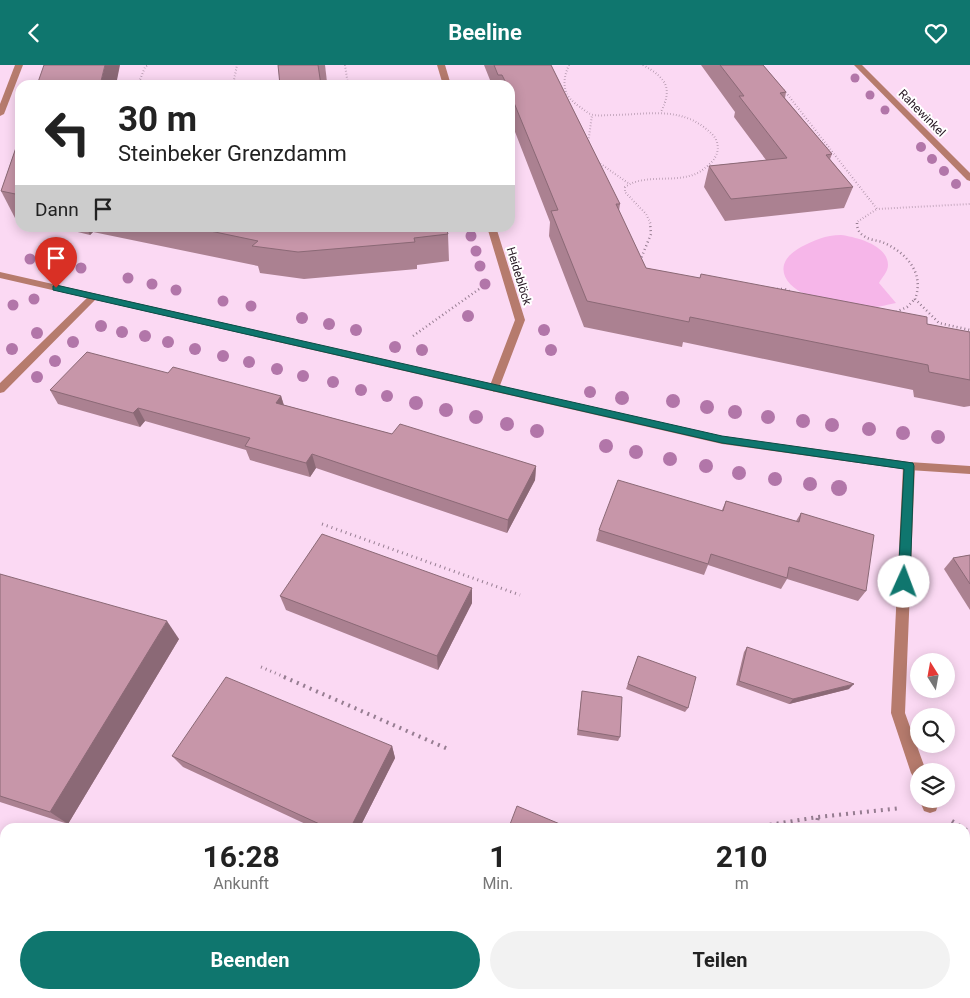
<!DOCTYPE html>
<html lang="de">
<meta charset="utf-8">
<style>
:root{--surface:#fff;--page:#f2f2f2;--text:#222;--muted:#767676;--accent:#0f766e}
body{margin:0;font-family:Roboto,sans-serif;background:var(--page);color:var(--text);height:100vh;display:flex;flex-direction:column;font-size:19px;white-space:nowrap}
*{box-sizing:border-box;margin:0}
p{font-size:16px;color:var(--muted)}
.icon{flex:none;width:28px;height:28px;fill:none;stroke:currentColor;stroke-width:2;stroke-linecap:round;stroke-linejoin:round}
.map{position:relative;flex:1;overflow:hidden}
.drawer{position:absolute;left:0px;top:758px;width:970px;height:176px;display:flex;flex-direction:column;background:var(--surface);border-radius:15px 15px 0 0;box-shadow:0 2px 12px #0003}
.drawer>*{flex:none}
.top-card{position:absolute;left:15px;top:15px;width:500px;height:152px;border-radius:15px;box-shadow:0 2px 12px #0003;background:#fff;color:var(--text);overflow:hidden}
.needle{width:32px;rotate:349deg}
.buttons{position:absolute;left:910px;top:588px;display:grid;gap:10px}
.buttons a{display:grid;place-items:center;width:45px;height:45px;border-radius:50%;background:var(--surface);box-shadow:0 2px 12px #0003;font-size:25px}
.pin{position:absolute;display:grid;place-items:center;width:42px;height:42px;color:#fff;margin:-51px -21px;border-radius:50% 50% 50% 0;rotate:-45deg;box-shadow:0 0 5px #0007}
.pin .icon{rotate:45deg}
.me{position:absolute;width:55px;margin:-28px;rotate:2deg;stroke-linejoin:round;filter:drop-shadow(0 0 4px #0008)}
.turn{display:flex;align-items:center;gap:18px;height:105px;padding:0 20px;font-size:22px}
.turn .icon{width:65px;height:65px;stroke-width:2.5}
.turn b{display:block;font-size:35px;line-height:42px}
.then{display:flex;align-items:center;height:48px;padding:0 20px;background:#0003;gap:10px;font-size:19px}
.eta{display:flex;justify-content:space-evenly;align-items:center;height:85px;text-align:center}
.eta b{font-size:30px;font-weight:700;line-height:35px}
.button{display:flex;gap:10px;margin-top:auto;padding:10px 20px}
.button a{flex:1;height:58px;border-radius:30px;background:var(--accent);color:#fff;font-size:20px;font-weight:700;line-height:58px;text-align:center}
.button a+a{background:var(--page);color:var(--text)}
header{display:flex;justify-content:space-between;align-items:center;height:65px;padding:0 20px;background:var(--accent);color:#fff;font-size:22px;font-weight:700}
.map>svg:first-child{display:block}
</style>
<header><svg class="icon" aria-label="back" viewBox="0 0 24 24"><path d="M15 5l-7 7 7 7"/></svg>Beeline<svg class="icon" aria-label="heart" viewBox="0 0 24 24"><path d="M12 20l-8-8c-3-5 5-10 8-4 3-6 11-1 8 4z"/></svg></header>
<div class="map">
<svg width="970" height="933" viewBox="0 0 970 933">
<rect width="100%" height="100%" fill="#fbd9f3"/>
<path fill="#f6b6e9" d="M 841,170 C 856,172 888,180 888,200 C 888,207 882,212 879,218 L 896,238 C 885,240 873,244 861,243 C 851,243 818,235 809,231 C 782,220 772,198 801,182 C 815,175 825,170 841,170 Z"/>
<g fill="none" stroke-linecap="round" stroke-linejoin="round">
<g stroke="#967d91" stroke-width="2" stroke-dasharray="0.5 2.5" stroke-linecap="butt">
<path d="M 345,0 L 348,20"/>
<path d="M 569,0 C 561,18 563,31 580,42 C 584,45 589,49 593,50 C 599,51 606,50 612,50 C 644,50 677,41 705,63 C 710,67 715,71 717,77 C 720,88 714,96 705,103 C 683,122 648,106 625,122 L 625,127 L 646,149 L 651,159"/>
<path d="M 643,0 C 666,13 673,22 661,47"/>
<path d="M 138,20 L 145,2 L 148,0"/>
<path d="M 233,20 L 237,0"/>
<path d="M 784,25 L 877,144 L 970,139"/>
<path d="M 588,79 L 592,50"/>
<path d="M 598,97 L 628,118"/>
<path d="M 857,159 L 857,157 L 877,144"/>
</g>
<g stroke="#967d91" stroke-width="2.5" stroke-dasharray="1 3" stroke-linecap="butt">
<path d="M 857,158 C 857,164 859,168 864,171 C 869,175 876,175 882,177 C 906,187 925,208 915,234 L 939,258 L 970,265"/>
<path d="M 640,196 L 651,169 L 650,158"/>
<path d="M 773,224 L 785,224 L 793,228"/>
<path d="M 896,247 L 907,242 L 915,234"/>
<path d="M 413,271 L 482,222"/>
</g>
<g stroke="#967d91" stroke-width="3" stroke-dasharray="1 4" stroke-linecap="butt">
<path d="M 322,459 L 520,530"/>
<path d="M 261,602 L 287,613"/>
</g>
<g stroke="#967d91" stroke-width="4" stroke-dasharray="2 5" stroke-linecap="butt">
<path d="M 284,612 L 448,684"/>
<path d="M 952,756 L 962,762"/>
<path d="M 579,760 L 585,762"/>
<path d="M 756,762 L 818,752 L 901,743"/>
<path d="M 816,762 L 818,752"/>
<path d="M 965,764 L 970,768"/>
<path d="M 789,933 L 790,929"/>
</g>
<g fill="#b67b6d" fill-rule="evenodd">
<path d="M 15,0 L 23,0 L 4,49 L 0,51 L 0,39 Z"/>
<path d="M 437,0 L 445,0 L 451,20 L 443,20 Z"/>
<path d="M 854,0 L 862,0 L 970,108 L 970,116 L 967,115 Z"/>
<path d="M 487,162 L 496,162 L 525,255 L 499,323 L 494,327 L 489,323 L 515,255 Z"/>
<path d="M 93,229 L 98,232 L 96,234 L 4,327 L 0,328 L 0,318 L 90,230 Z"/>
<path d="M 909,397 L 915,401 L 905,648 L 926,706 L 919,706 L 919,715 L 914,713 L 911,708 L 891,648 L 903,401 Z"/>
<path d="M 919,734 L 935,734 L 938,740 L 936,746 L 930,748 L 924,746 Z"/>
</g>
<path fill="#b67b6d" fill-rule="evenodd" d="M 0,207 L 722,371 L 909,397 L 970,401 L 970,409 L 909,405 L 722,379 L 0,213 Z"/>
</g>
<g fill="#b276a9">
<circle cx="855" cy="13" r="4.5"/>
<circle cx="870" cy="30" r="4.5"/>
<circle cx="885" cy="45" r="4.5"/>
<circle cx="921" cy="82" r="5"/>
<circle cx="932" cy="94" r="5"/>
<circle cx="944" cy="106" r="5"/>
<circle cx="956" cy="119" r="5"/>
<circle cx="471" cy="171" r="5.5"/>
<circle cx="476" cy="186" r="5.5"/>
<circle cx="30" cy="194" r="5.5"/>
<circle cx="480" cy="201" r="5.5"/>
<circle cx="81" cy="203" r="5.5"/>
<circle cx="62" cy="207" r="5.5"/>
<circle cx="128" cy="213" r="5.5"/>
<circle cx="152" cy="219" r="5.5"/>
<circle cx="485" cy="219" r="5.5"/>
<circle cx="176" cy="225" r="5.5"/>
<circle cx="34" cy="234" r="5.5"/>
<circle cx="223" cy="236" r="5.5"/>
<circle cx="13" cy="240" r="5.5"/>
<circle cx="251" cy="241" r="5.5"/>
<circle cx="468" cy="251" r="6"/>
<circle cx="302" cy="253" r="6"/>
<circle cx="329" cy="259" r="6"/>
<circle cx="101" cy="261" r="6"/>
<circle cx="356" cy="265" r="6"/>
<circle cx="544" cy="265" r="6"/>
<circle cx="122" cy="267" r="6"/>
<circle cx="37" cy="268" r="6"/>
<circle cx="145" cy="271" r="6"/>
<circle cx="73" cy="277" r="6"/>
<circle cx="168" cy="277" r="6"/>
<circle cx="395" cy="282" r="6"/>
<circle cx="12" cy="284" r="6"/>
<circle cx="195" cy="284" r="6"/>
<circle cx="422" cy="285" r="6"/>
<circle cx="551" cy="285" r="6"/>
<circle cx="223" cy="291" r="6"/>
<circle cx="55" cy="296" r="6"/>
<circle cx="249" cy="297" r="6"/>
<circle cx="277" cy="304" r="6"/>
<circle cx="303" cy="311" r="6"/>
<circle cx="37" cy="312" r="6"/>
<circle cx="333" cy="317" r="6"/>
<circle cx="361" cy="325" r="6"/>
<circle cx="590" cy="327" r="6"/>
<circle cx="387" cy="331" r="6"/>
<circle cx="622" cy="333" r="7"/>
<circle cx="673" cy="336" r="7"/>
<circle cx="416" cy="338" r="7"/>
<circle cx="707" cy="342" r="7"/>
<circle cx="446" cy="345" r="7"/>
<circle cx="735" cy="347" r="7"/>
<circle cx="476" cy="352" r="7"/>
<circle cx="768" cy="352" r="7"/>
<circle cx="803" cy="356" r="7"/>
<circle cx="507" cy="359" r="7"/>
<circle cx="832" cy="360" r="7"/>
<circle cx="869" cy="364" r="7"/>
<circle cx="537" cy="366" r="7"/>
<circle cx="903" cy="368" r="7"/>
<circle cx="938" cy="372" r="7"/>
<circle cx="606" cy="381" r="7"/>
<circle cx="636" cy="387" r="7"/>
<circle cx="670" cy="394" r="7"/>
<circle cx="706" cy="401" r="7"/>
<circle cx="739" cy="408" r="7"/>
<circle cx="775" cy="414" r="7"/>
<circle cx="810" cy="419" r="7"/>
<circle cx="839" cy="423" r="8"/>
</g>
<g fill="#ab8191">
<path d="M 278,0 L 325,0 L 327,17 L 321,18 Z"/>
<path d="M 484,0 L 551,0 L 620,139 L 619,146 L 646,203 L 927,259 L 970,267 L 970,341 L 964,342 L 914,332 L 913,325 L 683,277 L 682,282 L 584,262 L 549,171 L 550,157 L 510,54 L 510,20 L 492,20 Z"/>
<path d="M 701,0 L 763,0 L 786,27 L 785,33 L 832,89 L 830,94 L 853,122 L 844,143 L 725,156 L 704,122 L 709,101 L 766,95 L 734,52 L 735,47 Z"/>
<path d="M 20,71 L 20,154 L 15,153 L 1,126 Z"/>
<path d="M 57,162 L 446,162 L 448,169 L 449,196 L 417,200 L 417,204 L 304,214 L 260,208 L 258,201 L 93,167 L 90,170 Z"/>
<path d="M 168,308 L 281,331 L 284,340 L 392,369 L 536,401 L 535,415 L 507,468 L 316,403 L 310,412 L 250,395 L 246,385 L 145,356 L 140,362 L 58,339 L 50,325 Z"/>
<path d="M 726,436 L 796,456 L 801,448 L 866,526 L 858,536 L 787,514 L 781,524 L 708,500 L 704,510 L 596,476 L 599,465 L 722,445 Z"/>
<path d="M 970,490 L 970,545 L 944,504 L 953,493 Z"/>
<path d="M 0,509 L 179,574 L 68,759 L 0,737 Z"/>
<path d="M 280,531 L 472,538 L 438,605 L 286,545 Z"/>
<path d="M 747,582 L 849,624 L 789,639 L 736,620 L 744,587 Z"/>
<path d="M 638,591 L 688,643 L 685,647 L 626,624 Z"/>
<path d="M 582,626 L 620,672 L 618,676 L 577,670 Z"/>
<path d="M 392,681 L 395,693 L 360,762 L 312,762 L 183,702 L 172,691 Z"/>
<path d="M 637,929 L 776,929 L 775,933 L 646,933 Z"/>
<path d="M 902,929 L 965,929 L 970,933 L 904,933 Z"/>
</g>
<g fill="#8b6976">
<path d="M 105,0 L 120,0 L 116,20 L 100,20 Z"/>
<path d="M 86,162 L 91,162 L 93,167 L 90,170 Z"/>
<path d="M 281,331 L 285,345 L 276,338 Z"/>
<path d="M 138,343 L 145,356 L 140,362 L 133,348 Z"/>
<path d="M 312,389 L 316,403 L 310,412 L 306,398 Z"/>
<path d="M 536,401 L 535,415 L 507,468 L 508,455 Z"/>
<path d="M 472,523 L 472,538 L 438,605 L 437,591 Z"/>
<path d="M 167,556 L 179,574 L 68,759 L 50,747 Z"/>
<path d="M 854,619 L 849,624 L 789,639 L 793,634 Z"/>
<path d="M 392,681 L 395,693 L 360,762 L 351,762 Z"/>
<path d="M 5,813 L 5,853 L 0,860 L 0,820 Z"/>
<path d="M 193,929 L 198,929 L 206,933 L 201,933 Z"/>
</g>
<g fill="#c796a9" stroke="#8b6976">
<path d="M 44,0 L 105,0 L 100,20 L 37,20 Z"/>
<path d="M 278,0 L 318,0 L 321,20 L 280,20 Z"/>
<path d="M 494,0 L 551,0 L 620,139 L 616,139 L 646,203 L 700,213 L 701,209 L 927,252 L 927,259 L 970,267 L 970,315 L 929,307 L 928,300 L 690,252 L 689,257 L 587,236 L 551,146 L 558,145 L 510,28 L 510,20 L 507,20 L 502,10 L 498,10 Z"/>
<path d="M 720,0 L 763,0 L 786,27 L 780,28 L 832,89 L 826,90 L 853,122 L 731,134 L 709,101 L 787,93 L 739,31 L 744,31 Z"/>
<path d="M 20,71 L 20,130 L 1,126 Z"/>
<path d="M 191,162 L 446,162 L 448,169 L 414,173 L 415,177 L 298,187 L 252,181 L 258,176 Z"/>
<path d="M 87,287 L 168,308 L 173,302 L 281,331 L 276,338 L 392,369 L 400,359 L 536,401 L 508,455 L 312,389 L 306,398 L 245,381 L 250,373 L 138,343 L 133,348 L 50,325 Z"/>
<path d="M 618,415 L 723,446 L 726,436 L 799,457 L 801,448 L 874,470 L 866,526 L 789,502 L 787,513 L 711,489 L 708,499 L 599,465 Z"/>
<path d="M 322,469 L 472,523 L 437,591 L 280,531 Z"/>
<path d="M 970,490 L 970,519 L 953,493 Z"/>
<path d="M 0,509 L 167,556 L 50,747 L 0,731 Z"/>
<path d="M 747,582 L 854,619 L 793,634 L 739,616 Z"/>
<path d="M 638,591 L 696,612 L 688,643 L 628,619 Z"/>
<path d="M 226,612 L 392,681 L 351,762 L 326,762 L 172,691 Z"/>
<path d="M 582,626 L 622,632 L 620,672 L 578,665 Z"/>
<path d="M 517,741 L 567,762 L 509,762 Z"/>
<path d="M 0,808 L 5,811 L 5,813 L 0,820 Z"/>
<path d="M 970,856 L 970,933 L 917,933 L 915,929 L 965,929 L 965,857 Z"/>
<path d="M 25,929 L 193,929 L 201,933 L 22,933 Z"/>
<path d="M 652,929 L 776,929 L 775,933 L 661,933 Z"/>
</g>
<path fill="#0f766e" stroke="#0a4d48" d="M 56,220 L 722,371 L 913,398 L 914,401 L 910,517 L 908,521 L 900,521 L 898,517 L 904,404 L 722,378 L 53,225 L 53,221 Z"/>
<g text-anchor="middle" stroke-width="4" stroke-linejoin="round" paint-order="stroke">
<g font-size="12" fill="#251622" stroke="#fff">
<text transform="translate(922 48) rotate(45)" y="4">Rahewinkel</text>
<text transform="translate(519 211) rotate(73)" y="4">Heideblöck</text>
</g>
</g>
</svg>
<div class="buttons">
<a><svg class="needle" viewBox="-14 -14 28 28"><path d="M0-13l5 13h-10z" fill="#e53935"/><path d="M0 13l5-13h-10z" fill="#767676"/></svg></a>
<a><svg class="icon" aria-label="search" viewBox="0 0 24 24"><circle cx="10" cy="10" r="6"/><path d="M15 15l6 6"/></svg></a>
<a><svg class="icon" aria-label="layers" viewBox="0 0 24 24"><path d="M12 4l9 5-9 5-9-5zM3 14l9 5 9-5"/></svg></a>
</div>
<div class="pin" style="left:56px;top:223px;background:#d93025"><svg class="icon" aria-label="arrive" viewBox="0 0 24 24"><path d="M6 21V4h12l-3 4 3 4H6"/></svg></div>
<svg class="me" style="left:904px;top:517px" viewBox="-20 -20 40 40"><circle r="19" fill="#fff"/><path d="M0-13L10 11 0 6-10 11z" fill="#0f766e"/></svg>
<div class="top-card">
<div class="turn"><svg class="icon" aria-label="left" viewBox="0 0 24 24"><path d="M17 20v-9H6M10 6l-5 5 5 5"/></svg><div><b>30 m</b>Steinbeker Grenzdamm</div></div>
<div class="then">Dann<svg class="icon" aria-label="arrive" viewBox="0 0 24 24"><path d="M6 21V4h12l-3 4 3 4H6"/></svg></div>
</div>
<section class="drawer">
<div class="eta">
<div><b>16:28</b><p>Ankunft</p></div>
<div><b>1</b><p>Min.</p></div>
<div><b>210</b><p>m</p></div>
</div>
<div class="button"><a>Beenden</a><a>Teilen</a></div>
</section>
</div>
